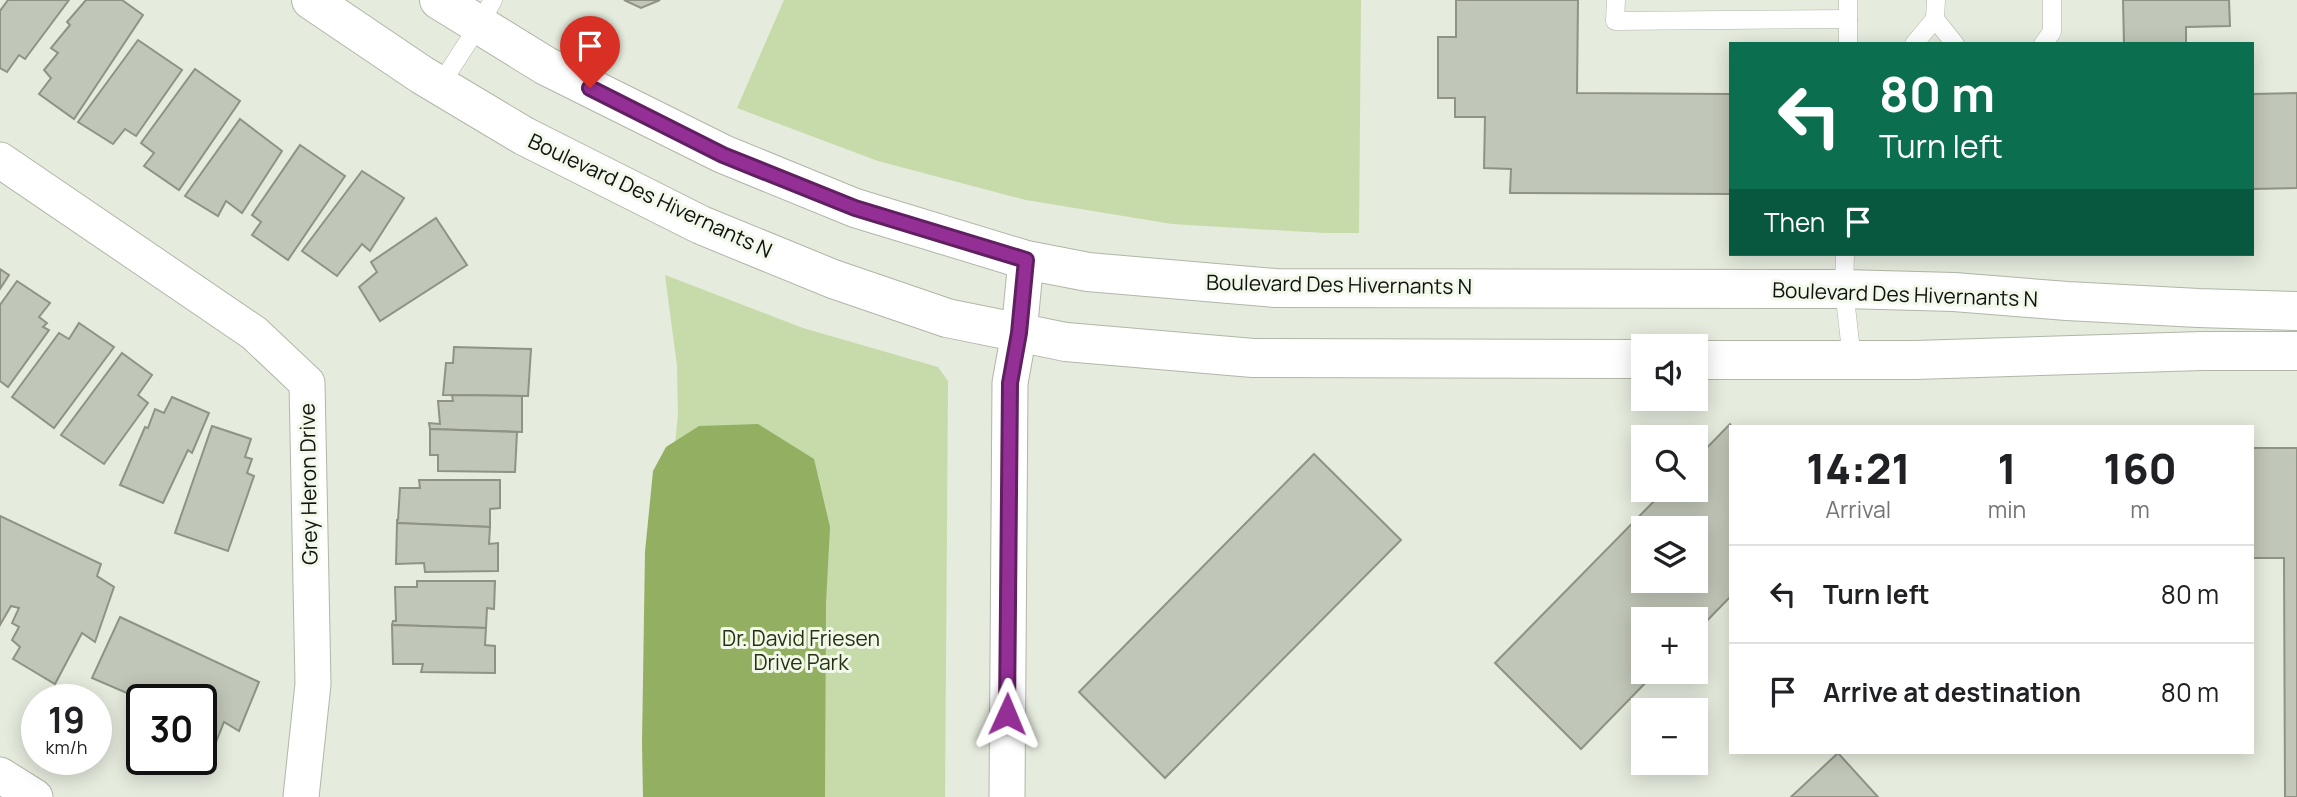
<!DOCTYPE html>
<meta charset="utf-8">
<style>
:root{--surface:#fff;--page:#f2f2f2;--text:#202124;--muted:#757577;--line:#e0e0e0}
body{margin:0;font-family:Manrope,sans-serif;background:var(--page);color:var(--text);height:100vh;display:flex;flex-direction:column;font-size:26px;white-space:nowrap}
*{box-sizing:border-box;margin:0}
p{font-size:23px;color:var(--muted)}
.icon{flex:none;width:38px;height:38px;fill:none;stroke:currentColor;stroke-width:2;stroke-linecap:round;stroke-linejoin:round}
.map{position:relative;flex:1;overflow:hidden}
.drawer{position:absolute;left:1729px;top:425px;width:525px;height:329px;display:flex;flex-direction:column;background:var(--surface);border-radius:0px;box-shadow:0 4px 18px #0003}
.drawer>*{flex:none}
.hud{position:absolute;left:1729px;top:42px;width:525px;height:214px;border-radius:0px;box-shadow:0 4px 18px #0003;background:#0b6e4f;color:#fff;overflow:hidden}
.fabs{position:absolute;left:1631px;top:334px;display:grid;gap:14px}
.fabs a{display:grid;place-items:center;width:77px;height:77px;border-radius:0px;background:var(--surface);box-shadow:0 4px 18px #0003;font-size:35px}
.speed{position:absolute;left:21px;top:684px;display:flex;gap:14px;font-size:35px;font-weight:700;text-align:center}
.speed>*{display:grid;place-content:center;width:91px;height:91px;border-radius:50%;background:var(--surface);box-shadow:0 4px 18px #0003;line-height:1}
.speed small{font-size:18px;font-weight:400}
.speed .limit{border:4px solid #111;border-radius:10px;background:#fff;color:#111}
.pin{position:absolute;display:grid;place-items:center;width:60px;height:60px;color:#fff;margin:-72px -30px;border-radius:50% 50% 50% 0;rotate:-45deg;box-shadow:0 0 7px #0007}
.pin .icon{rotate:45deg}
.me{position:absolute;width:77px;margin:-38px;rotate:1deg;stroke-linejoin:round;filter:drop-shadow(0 0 5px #0008)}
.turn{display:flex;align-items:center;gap:24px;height:147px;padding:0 35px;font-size:32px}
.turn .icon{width:91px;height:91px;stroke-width:2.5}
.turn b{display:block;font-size:49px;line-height:60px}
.then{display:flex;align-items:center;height:66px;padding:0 35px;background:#0003;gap:14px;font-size:26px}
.eta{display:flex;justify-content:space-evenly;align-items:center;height:119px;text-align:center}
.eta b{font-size:42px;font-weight:800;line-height:49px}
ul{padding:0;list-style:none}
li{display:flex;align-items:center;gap:21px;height:98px;padding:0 35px;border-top:2px solid var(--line)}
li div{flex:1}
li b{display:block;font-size:26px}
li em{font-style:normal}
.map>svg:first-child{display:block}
</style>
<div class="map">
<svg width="2297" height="797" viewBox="0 0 2297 797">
<rect width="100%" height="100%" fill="#e5ebdd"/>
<g fill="#c7daaa">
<path d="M 784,0 L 1361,0 L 1359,233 L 1325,233 L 1172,224 L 1026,200 L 878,161 L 737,108 Z"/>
<path d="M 665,275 L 803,328 L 938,367 L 948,381 L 945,797 L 655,797 L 672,475 L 678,414 L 677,366 Z"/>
</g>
<path fill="#92af62" d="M 758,424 L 814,459 L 830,527 L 826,603 L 825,797 L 643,797 L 642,743 L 645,552 L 653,471 L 666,447 L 699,426 Z"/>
<g fill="#c0c6b8" stroke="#8e9386" stroke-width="2" fill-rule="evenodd">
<path d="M 8,0 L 69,0 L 25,59 L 19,55 L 7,72 L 0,68 L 0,11 Z"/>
<path d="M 86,0 L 122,0 L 143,15 L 74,119 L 39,94 L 51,78 L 44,70 L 58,53 L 51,48 L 70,25 L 67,22 Z"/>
<path d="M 624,0 L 660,0 L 641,8 Z"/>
<path d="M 1456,0 L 1578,0 L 1577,93 L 1731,94 L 1731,194 L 1510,193 L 1511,169 L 1484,168 L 1485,117 L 1455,117 L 1455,98 L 1438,98 L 1438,37 L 1456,37 Z"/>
<path d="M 2123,0 L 2229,0 L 2230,26 L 2186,27 L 2186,44 L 2124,44 Z"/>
<path d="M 138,40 L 182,70 L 136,136 L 125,129 L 113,144 L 78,122 Z"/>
<path d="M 195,69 L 240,101 L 179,190 L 144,166 L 154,153 L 141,143 Z"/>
<path d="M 2297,93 L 2297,188 L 2252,189 L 2252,94 Z"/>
<path d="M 240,119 L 282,151 L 242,213 L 226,201 L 218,216 L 185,196 Z"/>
<path d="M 300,145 L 345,176 L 288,260 L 252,235 L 261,222 L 252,215 Z"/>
<path d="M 362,171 L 404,198 L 370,251 L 362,244 L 337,276 L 302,251 Z"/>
<path d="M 436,218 L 467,265 L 380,321 L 359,287 L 377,272 L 371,262 Z"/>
<path d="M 0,269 L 9,275 L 0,289 Z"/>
<path d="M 17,281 L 50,303 L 39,317 L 47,323 L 43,327 L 49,330 L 8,387 L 0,381 L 0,305 Z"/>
<path d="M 79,323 L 114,347 L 54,428 L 12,397 L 59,333 L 69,339 Z"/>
<path d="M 454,347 L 531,349 L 528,396 L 443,395 L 446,363 L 453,363 Z"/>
<path d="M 122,353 L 152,375 L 138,395 L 148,403 L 104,464 L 61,435 Z"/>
<path d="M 452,395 L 522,396 L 522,432 L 430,429 L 429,423 L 440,424 L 438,401 L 453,401 Z"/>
<path d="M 172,397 L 209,413 L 192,453 L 188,450 L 163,503 L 120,485 L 145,427 L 148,428 L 155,409 L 164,413 Z"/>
<path d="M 1730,424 L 1732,427 L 1731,427 L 1731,596 L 1696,632 L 1696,620 L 1643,620 L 1643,672 L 1656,672 L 1581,749 L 1495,663 L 1665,490 L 1696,490 L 1696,459 ZM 1643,528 L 1696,528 L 1696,581 L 1643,581 Z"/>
<path d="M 212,426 L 251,439 L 245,457 L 252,459 L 247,473 L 254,476 L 228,551 L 175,533 Z"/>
<path d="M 430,429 L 517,432 L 515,472 L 438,471 L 438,455 L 430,455 Z"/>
<path d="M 2252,448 L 2297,448 L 2297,797 L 2285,797 L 2284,558 L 2252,558 Z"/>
<path d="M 1314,454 L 1401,540 L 1165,778 L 1079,692 Z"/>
<path d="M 419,480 L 500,480 L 500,508 L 490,509 L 490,527 L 397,523 L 397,520 L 398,520 L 400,488 L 420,488 Z"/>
<path d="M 0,516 L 101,564 L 97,576 L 114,587 L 95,642 L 82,633 L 55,684 L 13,659 L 20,647 L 12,640 L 19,627 L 12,623 L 19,608 L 11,606 L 0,625 Z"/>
<path d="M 397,523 L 490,527 L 489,544 L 498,543 L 498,571 L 425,572 L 424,563 L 396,564 Z"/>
<path d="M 417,581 L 495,581 L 494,609 L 487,608 L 486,628 L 392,625 L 393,621 L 396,621 L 395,587 L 417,587 Z"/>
<path d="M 120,617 L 259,682 L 239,731 L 224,722 L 216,742 L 201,734 L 201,700 L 143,700 L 92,678 Z"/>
<path d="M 392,625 L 486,628 L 485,645 L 495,646 L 495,673 L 421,672 L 423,664 L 393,664 Z"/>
<path d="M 1838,753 L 1878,797 L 1791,797 Z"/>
</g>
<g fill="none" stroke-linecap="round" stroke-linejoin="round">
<defs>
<g id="lane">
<path d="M 1616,0 L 1615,21 L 1848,19"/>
<path d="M 1936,0 L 1935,19 L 1955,44"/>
<path d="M 1848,44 L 1848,0"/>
<path d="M 1914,44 L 1935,19"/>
<path d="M 2043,44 L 2052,32 L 2052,0"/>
<path d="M 440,85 L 479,25 L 493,0"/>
<path d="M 1845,254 L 1844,289 L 1852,360"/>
</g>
<g id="street">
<path d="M 0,160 L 254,333 L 307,383 L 313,684 L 301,797"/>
<path d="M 0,775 L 35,797"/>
<path d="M 1007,797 L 1010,383 L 1019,333 L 1026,260"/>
</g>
<g id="secondary">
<path d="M 311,0 L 422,75 L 524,136 L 701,225 L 833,279 L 947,318 L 1066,342 L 1253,358 L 1643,359"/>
<path d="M 439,0 L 546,66 L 723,154 L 855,208 L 1026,260 L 1088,272 L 1275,288 L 1844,289 L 1954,292 L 2067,301 L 2198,308 L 2297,311"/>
<path d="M 1696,360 L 1916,360 L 2202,351 L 2297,351"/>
</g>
</defs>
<use href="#lane" stroke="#b0b6a8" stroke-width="19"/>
<use href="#street" stroke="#b0b6a8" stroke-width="37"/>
<use href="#secondary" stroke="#b0b6a8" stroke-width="40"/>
<use href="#lane" stroke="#fff" stroke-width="18"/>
<use href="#street" stroke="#fff" stroke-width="35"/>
<use href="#secondary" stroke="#fff" stroke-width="38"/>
</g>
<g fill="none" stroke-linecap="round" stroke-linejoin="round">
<defs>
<path id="route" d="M 590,88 L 723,155 L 855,208 L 1026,260 L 1019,333 L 1010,383 L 1007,714"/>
</defs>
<use href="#route" stroke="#601f61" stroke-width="18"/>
<use href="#route" stroke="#942f95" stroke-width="12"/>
</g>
<g text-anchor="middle" stroke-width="6" stroke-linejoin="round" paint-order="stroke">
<g font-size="21" fill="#10120d" stroke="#f2f8ea">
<text transform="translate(650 196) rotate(25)" y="7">Boulevard Des Hivernants N</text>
<text transform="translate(1339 285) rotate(1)" y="7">Boulevard Des Hivernants N</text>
<text transform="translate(1905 295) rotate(2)" y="7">Boulevard Des Hivernants N</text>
<text transform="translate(309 484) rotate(-91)" y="7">Grey Heron Drive</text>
</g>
<g font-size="21" fill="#263211" stroke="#f2f8ea">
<text x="801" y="646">Dr. David Friesen<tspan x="801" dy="24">Drive Park</tspan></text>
</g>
</g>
</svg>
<div class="fabs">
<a><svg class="icon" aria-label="sound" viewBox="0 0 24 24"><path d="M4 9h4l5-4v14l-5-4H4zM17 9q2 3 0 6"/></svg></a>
<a><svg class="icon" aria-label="search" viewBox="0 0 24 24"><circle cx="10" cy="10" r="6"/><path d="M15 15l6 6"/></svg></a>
<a><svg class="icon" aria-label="layers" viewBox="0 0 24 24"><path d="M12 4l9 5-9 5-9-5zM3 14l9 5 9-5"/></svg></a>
<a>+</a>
<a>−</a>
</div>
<div class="speed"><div>19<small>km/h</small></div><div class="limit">30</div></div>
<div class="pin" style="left:590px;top:88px;background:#d93025"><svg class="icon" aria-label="arrive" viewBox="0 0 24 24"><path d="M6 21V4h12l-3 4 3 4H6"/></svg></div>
<svg class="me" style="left:1007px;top:714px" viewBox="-20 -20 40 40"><path d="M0-17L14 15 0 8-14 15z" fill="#942f95" stroke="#fff" stroke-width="4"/></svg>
<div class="hud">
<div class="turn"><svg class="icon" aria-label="left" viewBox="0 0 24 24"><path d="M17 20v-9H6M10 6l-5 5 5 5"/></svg><div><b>80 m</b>Turn left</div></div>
<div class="then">Then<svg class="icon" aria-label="arrive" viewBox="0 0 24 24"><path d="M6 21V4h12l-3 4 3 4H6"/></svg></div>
</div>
<section class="drawer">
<div class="eta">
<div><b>14:21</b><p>Arrival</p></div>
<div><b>1</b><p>min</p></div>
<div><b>160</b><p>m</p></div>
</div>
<ul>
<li><svg class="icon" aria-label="left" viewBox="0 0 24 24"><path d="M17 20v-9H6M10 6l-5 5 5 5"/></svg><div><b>Turn left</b></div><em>80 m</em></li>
<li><svg class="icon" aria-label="arrive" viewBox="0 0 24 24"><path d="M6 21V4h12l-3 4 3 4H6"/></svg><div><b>Arrive at destination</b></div><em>80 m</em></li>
</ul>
</section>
</div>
